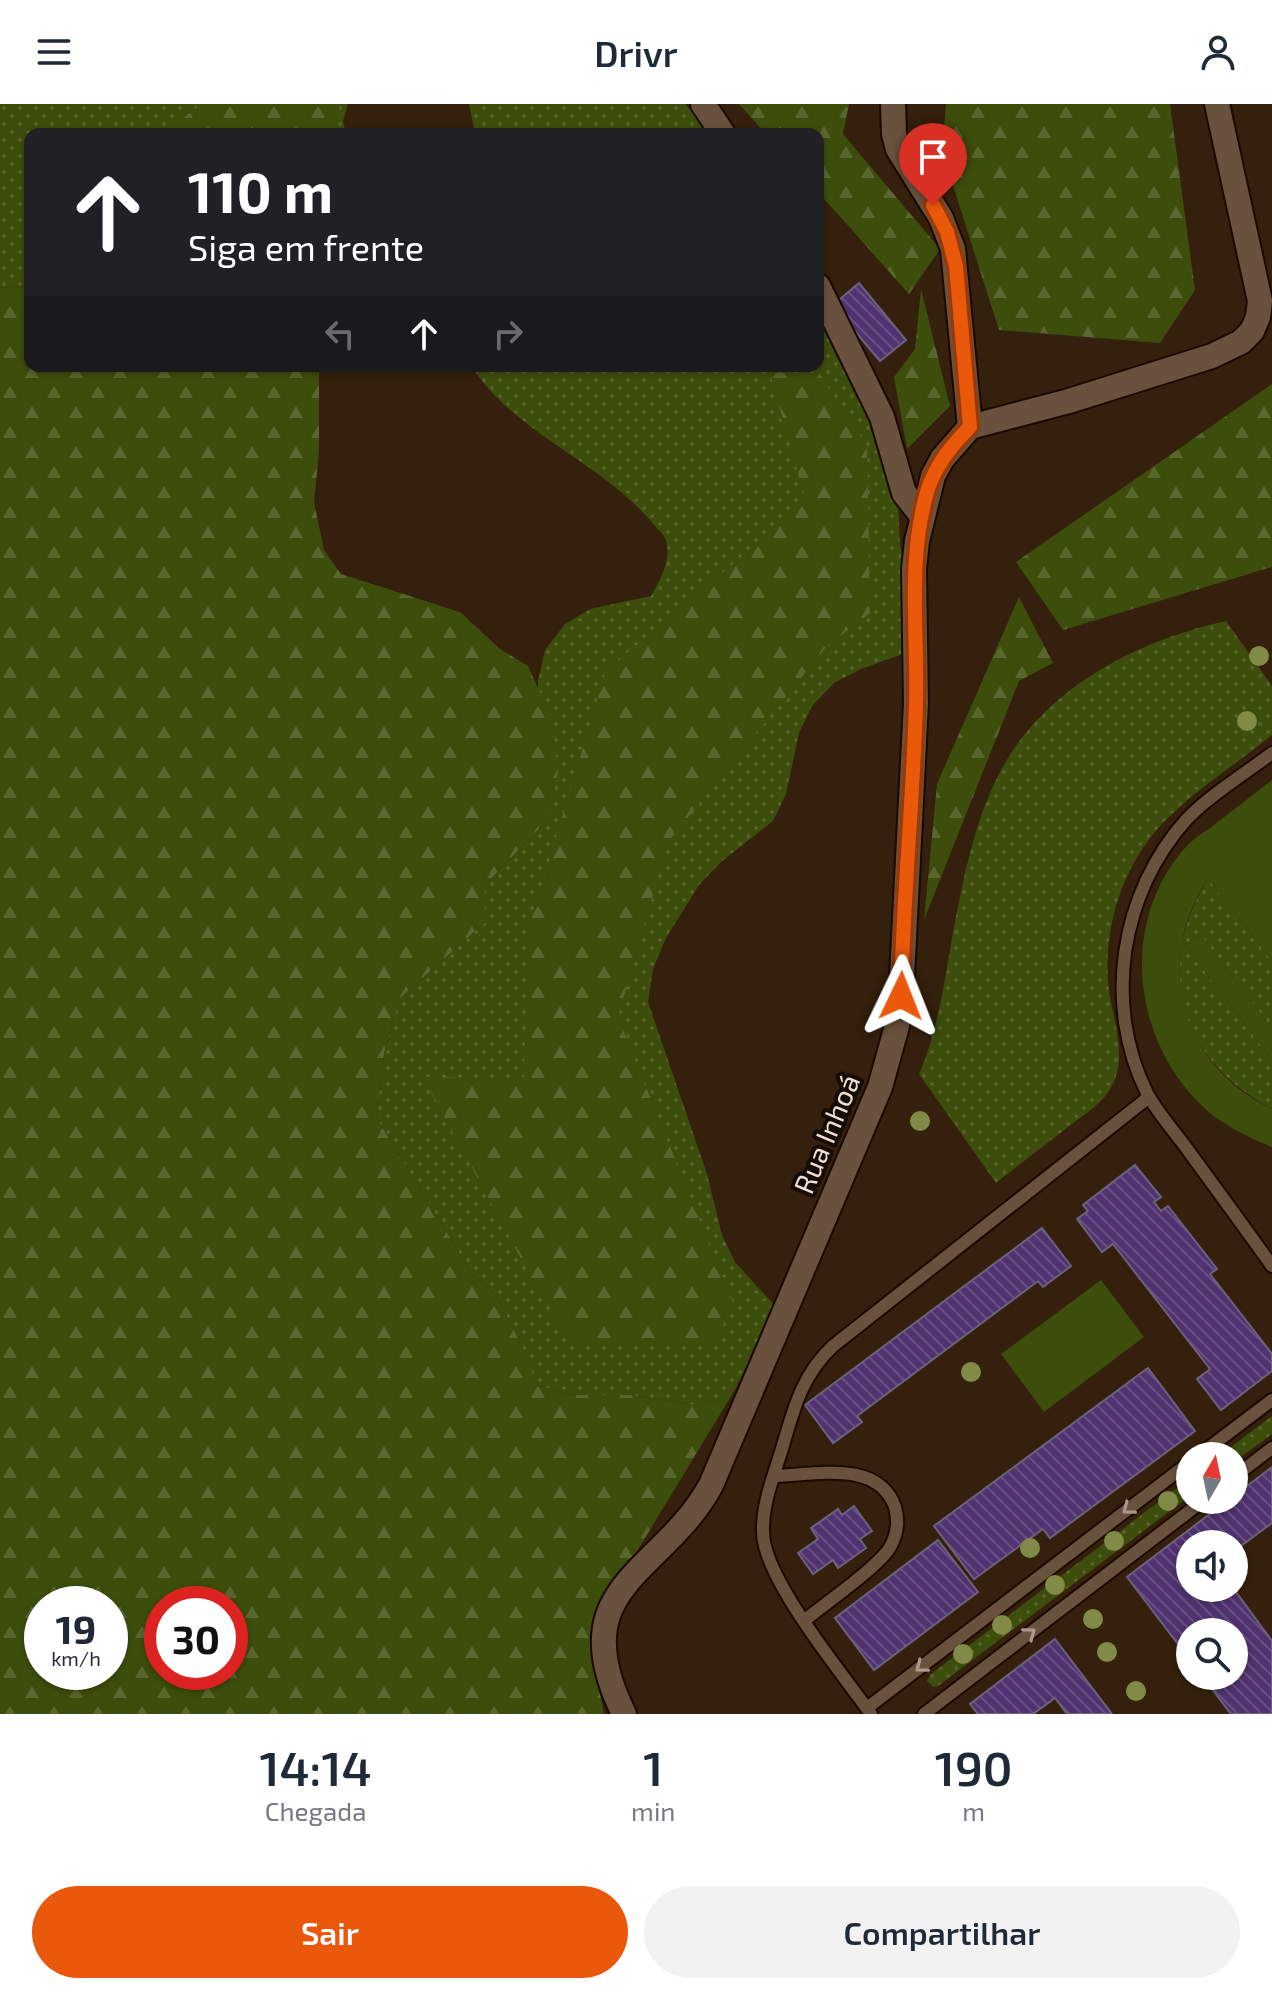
<!DOCTYPE html>
<html lang="pt">
<meta charset="utf-8">
<style>
:root{--surface:#fff;--page:#f2f2f3;--text:#1f2937;--muted:#747a83;--accent:#ea580c}
body{margin:0;font-family:"Exo 2",sans-serif;background:var(--page);color:var(--text);height:100vh;display:flex;flex-direction:column;font-size:30px;white-space:nowrap}
*{box-sizing:border-box;margin:0}
p{font-size:26px;color:var(--muted)}
.icon{flex:none;width:44px;height:44px;fill:none;stroke:currentColor;stroke-width:2;stroke-linecap:round;stroke-linejoin:round}
.map{position:relative;height:1610px;overflow:hidden}
.side{display:flex;flex-direction:column;background:var(--surface);flex:1}
.side>*{flex:none}
.guide{position:absolute;left:24px;top:24px;width:800px;height:244px;border-radius:16px;box-shadow:0 2px 6px #0004;background:#202124;color:#fff;overflow:hidden}
.needle{width:52px;rotate:9deg}
.buttons{position:absolute;left:1176px;top:1338px;display:grid;gap:16px}
.buttons a{display:grid;place-items:center;width:72px;height:72px;border-radius:50%;background:var(--surface);box-shadow:0 2px 6px #0004;font-size:40px}
.speed{position:absolute;left:24px;top:1482px;display:flex;gap:16px;font-size:40px;font-weight:700;text-align:center}
.speed>*{display:grid;place-content:center;width:104px;height:104px;border-radius:50%;background:var(--surface);box-shadow:0 2px 6px #0004;line-height:1}
.speed small{font-size:20px;font-weight:400}
.speed .limit{border:12px solid #d22;background:#fff;color:#111}
.pin{position:absolute;display:grid;place-items:center;width:68px;height:68px;color:#fff;margin:-82px -34px;border-radius:50% 50% 50% 0;rotate:-45deg;box-shadow:0 0 8px #0007}
.pin .icon{rotate:45deg}
.me{position:absolute;width:88px;margin:-44px;rotate:2deg;stroke-linejoin:round;filter:drop-shadow(0 0 6px #0008)}
.turn{display:flex;align-items:center;gap:28px;height:168px;padding:0 32px;font-size:36px}
.turn .icon{width:104px;height:104px;stroke-width:2.5}
.turn b{display:block;font-size:56px;line-height:68px}
.lanes{display:flex;align-items:center;height:76px;padding:0 32px;background:#0003;justify-content:center;gap:40px;direction:ltr}
.lanes .off{opacity:.35}
.eta{display:flex;justify-content:space-evenly;align-items:center;height:136px;text-align:center}
.eta b{font-size:48px;font-weight:600;line-height:56px}
.primary-button{display:flex;gap:16px;margin-top:auto;padding:16px 32px}
.primary-button a{flex:1;height:92px;border-radius:48px;background:var(--accent);color:#fff;font-size:32px;font-weight:600;line-height:92px;text-align:center}
.primary-button a+a{background:var(--page);color:var(--text)}
header{display:flex;justify-content:space-between;align-items:center;height:104px;padding:0 32px;background:var(--surface);font-size:36px;font-weight:600}
.map>svg:first-child{display:block}
</style>
<header><svg class="icon" aria-label="menu" viewBox="0 0 24 24"><path d="M4 6h16M4 12h16M4 18h16"/></svg>Drivr<svg class="icon" aria-label="person" viewBox="0 0 24 24"><circle cx="12" cy="8" r="4"/><path d="M4 21q1-7 8-7t8 7"/></svg></header>
<div class="map">
<svg width="1272" height="1610" viewBox="0 0 1272 1610">
<defs>
<pattern id="grass-dots" width="8" height="8" patternUnits="userSpaceOnUse" patternTransform="scale(2)"><rect width="8" height="8" fill="#3d4d0b"/><path d="M2 2h.1M6 6h.1" fill="none" stroke="#59662e" stroke-width="1.8" stroke-linecap="round"/></pattern>
<pattern id="forest-firs" width="22" height="20" patternUnits="userSpaceOnUse" patternTransform="scale(2)"><rect width="22" height="20" fill="#3d4d0b"/><path d="M5 1l3.5 6h-7zM16 11l3.5 6h-7z" fill="#59662e"/></pattern>
<pattern id="building-back-hatch" width="6" height="6" patternUnits="userSpaceOnUse" patternTransform="scale(2)"><rect width="6" height="6" fill="#4f326f"/><path d="M-1 5l2 2M0 0l6 6M5-1l2 2" fill="none" stroke="#694f83"/></pattern>
</defs>
<rect width="100%" height="100%" fill="#34200c"/>
<g fill="url(#grass-dots)">
<path d="M 0,0 L 348,0 L 343,17 L 346,30 L 30,30 L 30,181 L 0,184 Z"/>
<path d="M 469,0 L 685,0 L 711,30 L 475,30 Z"/>
<path d="M 818,193 L 873,308 L 898,394 L 900,441 L 909,480 L 911,547 L 861,565 L 834,579 L 812,602 L 799,629 L 786,690 L 773,717 L 721,758 L 699,781 L 666,834 L 653,865 L 648,898 L 707,1070 L 722,1131 L 735,1158 L 775,1202 L 736,1284 L 717,1296 L 695,1301 L 632,1291 L 574,1291 L 536,1281 L 524,1246 L 496,1192 L 472,1170 L 376,1013 L 384,950 L 399,895 L 485,818 L 485,781 L 548,715 L 552,615 L 538,585 L 538,577 L 545,546 L 565,520 L 590,505 L 651,492 C 660,475 673,456 665,434 C 662,428 653,421 649,415 C 597,356 515,329 471,262 L 818,262 Z"/>
<path d="M 1226,517 L 1272,582 L 1272,631 C 1236,660 1195,686 1163,719 C 1121,763 1102,827 1109,887 C 1114,920 1129,956 1109,987 C 1099,1002 1082,1012 1068,1023 C 1044,1042 1020,1060 996,1079 L 919,970 C 943,915 947,852 960,793 C 968,753 979,709 998,672 C 1041,585 1136,537 1226,517 Z"/>
<path d="M 1208,774 L 1272,857 L 1272,925 L 1200,830 L 1185,841 L 1272,956 L 1272,1005 C 1178,954 1153,866 1208,774 Z"/>
<path d="M 1272,1312 L 1272,1330 L 1234,1358 L 1234,1352 L 1219,1352 Z"/>
<path d="M 1190,1374 L 1190,1392 L 938,1582 L 933,1583 L 927,1577 L 930,1571 Z"/>
</g>
<g fill="url(#forest-firs)" fill-rule="evenodd">
<path d="M 202,0 L 341,0 L 323,30 L 163,30 Z"/>
<path d="M 739,0 L 849,0 L 843,30 L 940,145 L 909,190 L 818,88 L 818,30 L 766,30 Z"/>
<path d="M 946,0 L 1170,0 L 1195,186 L 1160,239 L 999,226 L 942,47 Z"/>
<path d="M 30,181 L 30,262 L 319,262 L 319,347 L 314,398 L 324,446 L 341,470 L 460,508 L 500,545 L 528,562 L 552,615 L 558,668 L 548,715 L 485,781 L 485,818 L 399,895 L 384,950 L 376,1013 L 472,1170 L 496,1192 L 524,1246 L 536,1281 L 574,1291 L 632,1291 L 695,1301 L 717,1296 L 736,1284 L 625,1467 L 596,1570 L 604,1610 L 0,1610 L 0,184 ZM 42,1500 L 110,1500 L 110,1568 L 42,1568 ZM 162,1500 L 230,1500 L 230,1568 L 162,1568 Z"/>
<path d="M 921,185 L 950,302 L 907,345 L 894,273 L 915,245 Z"/>
<path d="M 770,269 L 819,269 L 867,341 L 870,509 L 826,543 L 668,738 L 618,913 L 734,1202 L 711,1241 L 572,1241 L 532,1175 L 423,973 L 524,975 L 528,827 L 606,567 L 806,398 Z"/>
<path d="M 1272,280 L 1272,463 L 1063,526 L 1016,458 Z"/>
<path d="M 1019,493 L 1053,559 L 1019,577 L 924,816 L 937,680 Z"/>
</g>
<g fill="#3d4d0b">
<path d="M 1272,676 L 1272,857 L 1208,774 C 1153,859 1180,961 1272,1005 L 1272,1043 C 1245,1032 1220,1020 1199,999 C 1132,932 1120,817 1185,744 C 1193,735 1204,728 1214,721 C 1233,706 1253,691 1272,676 Z"/>
<path d="M 1200,830 L 1272,925 L 1272,956 L 1185,841 Z"/>
<path d="M 1101,1176 L 1144,1233 L 1044,1308 L 1001,1250 Z"/>
</g>
<g fill="url(#building-back-hatch)" stroke="#6d617d" stroke-width="2">
<path d="M 859,179 L 906,236 L 880,257 L 833,201 Z"/>
<path d="M 1135,1061 L 1161,1093 L 1154,1098 L 1161,1107 L 1168,1102 L 1217,1165 L 1210,1170 L 1272,1250 L 1272,1267 L 1221,1306 L 1197,1275 L 1210,1265 L 1113,1140 L 1102,1148 L 1077,1115 L 1088,1107 L 1083,1101 Z"/>
<path d="M 1042,1124 L 1071,1162 L 1043,1183 L 1038,1177 L 857,1312 L 862,1318 L 833,1339 L 805,1301 Z"/>
<path d="M 1148,1264 L 1195,1327 L 1050,1434 L 1043,1425 L 974,1475 L 934,1422 Z"/>
<path d="M 1272,1363 L 1272,1419 L 1234,1447 L 1234,1440 L 1190,1440 L 1190,1484 L 1233,1484 L 1272,1537 L 1272,1610 L 1231,1610 L 1202,1572 L 1234,1572 L 1234,1528 L 1190,1528 L 1190,1556 L 1127,1473 L 1228,1396 L 1234,1396 L 1234,1392 Z"/>
<path d="M 854,1402 L 872,1427 L 860,1435 L 866,1444 L 838,1464 L 833,1456 L 813,1470 L 798,1449 L 818,1435 L 811,1424 L 838,1405 L 842,1411 Z"/>
<path d="M 938,1436 L 978,1488 L 874,1566 L 835,1514 Z"/>
<path d="M 1055,1535 L 1112,1610 L 1067,1610 L 1055,1594 L 1033,1610 L 978,1610 L 970,1600 Z"/>
</g>
<g fill="none" stroke-linecap="round" stroke-linejoin="round">
<defs>
<g id="service">
<path d="M 1272,649 C 1246,669 1207,693 1186,716 C 1120,790 1103,901 1147,989 C 1158,1010 1176,1029 1190,1049 C 1217,1086 1245,1124 1272,1162"/>
<path d="M 1198,1352 L 1272,1296"/>
<path d="M 775,1372 C 814,1371 878,1355 895,1403 C 899,1417 897,1432 889,1445 C 875,1465 826,1499 805,1516"/>
<path d="M 1234,1373 L 1272,1344"/>
<path d="M 867,1604 L 1190,1358"/>
<path d="M 871,1610 C 842,1569 763,1474 763,1428 C 762,1398 776,1366 784,1338 C 795,1300 804,1269 833,1242 L 1149,993"/>
<path d="M 924,1610 L 1204,1396"/>
</g>
<g id="minor">
<path d="M 703,0 L 723,30"/>
<path d="M 893,0 L 894,30 L 898,45 L 941,114 L 953,145 L 970,323"/>
<path d="M 818,182 L 882,313 L 904,389 L 922,412"/>
<path d="M 624,1610 C 560,1481 663,1470 711,1381 L 880,983 L 897,922 L 901,892 L 916,599 L 914,465 L 917,437 L 933,372 L 942,355 L 970,323 L 1069,297 L 1212,252 L 1241,238 L 1252,227 L 1258,213 L 1260,197 L 1217,0"/>
</g>
</defs>
<use href="#service" stroke="#1b0900" stroke-width="16"/>
<use href="#minor" stroke="#1b0900" stroke-width="28"/>
<use href="#service" stroke="#69523d" stroke-width="12"/>
<use href="#minor" stroke="#69523d" stroke-width="24"/>
</g>
<g fill="#828a48">
<circle cx="1259" cy="552" r="10"/>
<circle cx="1247" cy="617" r="10"/>
<circle cx="920" cy="1017" r="10"/>
<circle cx="971" cy="1268" r="10"/>
<circle cx="1168" cy="1397" r="10"/>
<circle cx="1114" cy="1437" r="10"/>
<circle cx="1030" cy="1444" r="10"/>
<circle cx="1055" cy="1481" r="10"/>
<circle cx="1093" cy="1515" r="10"/>
<circle cx="1002" cy="1521" r="10"/>
<circle cx="1107" cy="1548" r="10"/>
<circle cx="963" cy="1550" r="10"/>
<circle cx="1136" cy="1587" r="10"/>
</g>
<defs><path id="oneway-chevron" d="M-2-3.5L2.5 0L-2 3.5" fill="none" stroke-width="1.6" stroke-linecap="round" stroke-linejoin="round" transform="scale(2)"/></defs>
<g stroke="#ab9888">
<use href="#oneway-chevron" transform="translate(1128 1405) rotate(143)"/>
<use href="#oneway-chevron" transform="translate(1030 1529) rotate(-37)"/>
<use href="#oneway-chevron" transform="translate(921 1563) rotate(143)"/>
</g>
<g fill="none" stroke-linecap="round" stroke-linejoin="round">
<defs>
<path id="route" d="M 901,892 C 903,795 913,698 916,600 C 918,529 907,458 927,388 C 935,362 950,343 970,323 L 956,162 L 947,128 L 933,101"/>
</defs>
<use href="#route" stroke="#983908" stroke-width="20"/>
<use href="#route" stroke="#ea580c" stroke-width="14"/>
</g>
<g text-anchor="middle" stroke-width="8" stroke-linejoin="round" paint-order="stroke">
<g font-size="28" fill="#eddfd3" stroke="#150c05">
<text transform="translate(827 1030) rotate(-67)" y="10">Rua Inhoá</text>
</g>
</g>
</svg>
<div class="buttons">
<a><svg class="needle" viewBox="-14 -14 28 28"><path d="M0-13l5 13h-10z" fill="#e53935"/><path d="M0 13l5-13h-10z" fill="#747a83"/></svg></a>
<a><svg class="icon" aria-label="sound" viewBox="0 0 24 24"><path d="M4 9h4l5-4v14l-5-4H4zM17 9q2 3 0 6"/></svg></a>
<a><svg class="icon" aria-label="search" viewBox="0 0 24 24"><circle cx="10" cy="10" r="6"/><path d="M15 15l6 6"/></svg></a>
</div>
<div class="speed"><div>19<small>km/h</small></div><div class="limit">30</div></div>
<div class="pin" style="left:933px;top:101px;background:#d93025"><svg class="icon" aria-label="arrive" viewBox="0 0 24 24"><path d="M6 21V4h12l-3 4 3 4H6"/></svg></div>
<svg class="me" style="left:901px;top:892px" viewBox="-20 -20 40 40"><path d="M0-17L14 15 0 8-14 15z" fill="#ea580c" stroke="#fff" stroke-width="4"/></svg>
<div class="guide">
<div class="turn"><svg class="icon" aria-label="ahead" viewBox="0 0 24 24"><path d="M12 20V5M6 11l6-6 6 6"/></svg><div><b>110 m</b>Siga em frente</div></div>
<div class="lanes"><svg class="icon off" aria-label="left" viewBox="0 0 24 24"><path d="M17 20v-9H6M10 6l-5 5 5 5"/></svg><svg class="icon" aria-label="ahead" viewBox="0 0 24 24"><path d="M12 20V5M6 11l6-6 6 6"/></svg><svg class="icon off" aria-label="right" viewBox="0 0 24 24"><path d="M7 20v-9h11M14 6l5 5-5 5"/></svg></div>
</div>
</div>
<section class="side">
<div class="eta">
<div><b>14:14</b><p>Chegada</p></div>
<div><b>1</b><p>min</p></div>
<div><b>190</b><p>m</p></div>
</div>
<div class="primary-button"><a>Sair</a><a>Compartilhar</a></div>
</section>
